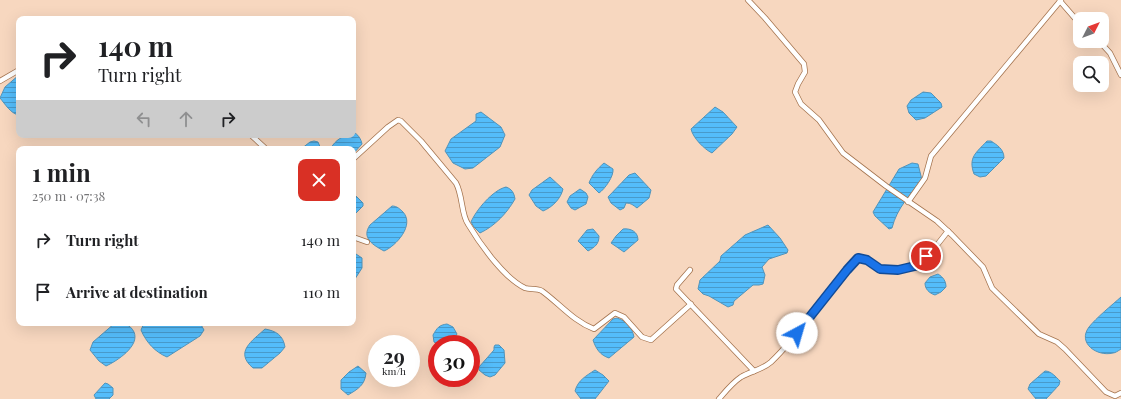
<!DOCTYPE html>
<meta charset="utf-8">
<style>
:root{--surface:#fff;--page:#f2f2f2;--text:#202124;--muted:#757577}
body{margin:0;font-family:"Playfair Display",serif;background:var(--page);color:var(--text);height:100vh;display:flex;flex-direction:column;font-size:15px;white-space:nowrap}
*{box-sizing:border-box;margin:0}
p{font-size:13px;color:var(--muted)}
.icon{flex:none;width:22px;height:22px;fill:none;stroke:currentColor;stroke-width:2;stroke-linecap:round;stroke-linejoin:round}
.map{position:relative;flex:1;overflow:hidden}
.drawer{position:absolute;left:16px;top:146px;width:340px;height:180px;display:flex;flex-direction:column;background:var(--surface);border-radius:8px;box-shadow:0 4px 16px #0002}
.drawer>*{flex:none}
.guide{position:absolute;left:16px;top:16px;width:340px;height:122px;border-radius:8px;box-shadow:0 4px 16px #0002;background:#fff;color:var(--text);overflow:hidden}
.needle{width:26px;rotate:48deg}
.tools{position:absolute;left:1073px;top:12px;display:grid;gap:8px}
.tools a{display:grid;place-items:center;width:36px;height:36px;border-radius:8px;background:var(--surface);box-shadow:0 4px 16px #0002;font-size:20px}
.speed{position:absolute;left:368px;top:335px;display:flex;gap:8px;font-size:20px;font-weight:700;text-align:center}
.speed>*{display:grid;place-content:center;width:52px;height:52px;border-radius:50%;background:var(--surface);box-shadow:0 4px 16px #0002;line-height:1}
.speed small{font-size:10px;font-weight:400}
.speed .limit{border:6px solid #d22;background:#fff;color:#111}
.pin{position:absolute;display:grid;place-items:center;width:34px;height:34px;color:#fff;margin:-17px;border:2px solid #fff;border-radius:50%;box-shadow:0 1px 4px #0007}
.me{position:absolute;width:44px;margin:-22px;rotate:39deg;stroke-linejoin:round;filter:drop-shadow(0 0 3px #0008)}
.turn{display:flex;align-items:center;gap:14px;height:84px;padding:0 16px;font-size:18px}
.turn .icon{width:52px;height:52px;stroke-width:2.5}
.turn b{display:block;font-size:28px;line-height:34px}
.lanes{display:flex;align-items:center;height:38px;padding:0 16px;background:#0003;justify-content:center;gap:20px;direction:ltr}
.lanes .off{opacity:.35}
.round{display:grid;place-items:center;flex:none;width:42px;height:42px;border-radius:8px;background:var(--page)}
.headline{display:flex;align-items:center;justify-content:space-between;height:68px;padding:0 16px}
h1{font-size:24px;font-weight:700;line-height:30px}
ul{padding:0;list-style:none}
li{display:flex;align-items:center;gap:12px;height:52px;padding:0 16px}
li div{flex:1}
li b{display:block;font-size:15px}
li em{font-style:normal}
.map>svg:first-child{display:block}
</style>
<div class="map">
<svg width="1121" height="399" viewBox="0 0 1121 399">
<defs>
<pattern id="water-rules" width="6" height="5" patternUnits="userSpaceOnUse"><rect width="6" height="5" fill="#54bdfb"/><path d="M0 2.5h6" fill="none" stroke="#489acb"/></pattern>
</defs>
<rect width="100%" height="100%" fill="#f7d7bf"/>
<g fill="url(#water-rules)" stroke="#5194bb">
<path d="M 19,75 L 19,115 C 11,114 5,104 0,98 L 5,87 Z"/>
<path d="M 923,92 L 931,93 L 941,103 L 942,107 L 925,118 L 916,120 L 909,113 L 907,106 L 911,100 Z"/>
<path d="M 715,107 L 723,112 L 737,127 L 732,134 L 712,153 C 704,149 693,138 691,129 Z"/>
<path d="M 481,112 L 501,127 L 505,135 L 500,147 L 473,168 L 465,169 L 453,163 L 445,151 L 451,139 L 476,121 L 476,114 Z"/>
<path d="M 353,132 C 358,134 361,139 362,144 L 353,154 L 353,149 L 330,149 C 336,140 342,135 353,135 Z"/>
<path d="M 314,141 L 318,142 L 321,149 L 301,149 L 310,142 Z"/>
<path d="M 987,141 L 991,141 C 997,145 1004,149 1004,158 L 986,176 L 980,177 L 974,174 C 968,157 976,153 987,141 Z"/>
<path d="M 604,163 L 613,169 C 614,176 605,189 599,193 L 589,183 C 592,175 597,169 604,163 Z"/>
<path d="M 912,163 L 918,164 L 922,180 C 910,195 897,208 892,228 L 889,229 L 875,216 L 873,212 L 899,169 Z"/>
<path d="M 635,173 L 651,190 L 649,198 L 637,208 C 633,205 631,203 626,203 L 624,208 L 620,210 L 611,203 L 608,197 L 629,175 Z"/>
<path d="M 550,177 L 563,189 C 561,198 553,207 543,211 L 536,206 L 529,195 L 532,190 Z"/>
<path d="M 506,187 C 512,189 514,193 515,199 C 507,213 495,226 480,233 L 474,227 L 471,222 C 476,210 493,190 506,187 Z"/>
<path d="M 580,189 L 586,193 L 588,197 L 586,204 L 575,210 L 571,208 L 567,202 L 570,196 Z"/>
<path d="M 353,193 L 363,203 L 363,206 L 353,216 Z"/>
<path d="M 392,206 C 397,206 400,209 403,212 C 415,225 396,246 384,251 C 373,245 361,238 370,225 Z"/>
<path d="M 768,225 L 780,238 L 788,250 L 787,253 L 769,259 L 762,267 L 765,275 L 763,284 L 759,285 L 753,285 L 734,301 L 733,305 L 728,307 L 709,296 L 703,294 L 698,289 L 700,280 L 720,261 L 721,256 L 745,235 Z"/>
<path d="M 593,229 L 599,236 C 599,244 595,247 588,251 L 578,241 L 587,230 Z"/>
<path d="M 623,229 C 631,228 638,232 638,240 L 624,252 L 611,243 L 616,236 Z"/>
<path d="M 353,252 L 362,258 L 362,268 L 353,282 Z"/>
<path d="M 938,274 C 943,277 946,281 946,287 L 941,292 L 935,295 C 929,293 925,289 925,283 L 930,277 Z"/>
<path d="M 1121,297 L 1121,349 C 1118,351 1115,353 1113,353 C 1097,357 1077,343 1089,327 C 1096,318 1112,305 1121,297 Z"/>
<path d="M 617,318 C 626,321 632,327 634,337 L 609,358 C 600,355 596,349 593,340 L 613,319 Z"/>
<path d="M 115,323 C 123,323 130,324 134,332 C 140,346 117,361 106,366 L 99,361 L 90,350 L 93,342 Z"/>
<path d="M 144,323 L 200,323 L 204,330 L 200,336 L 167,357 C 155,352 146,342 141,330 Z"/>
<path d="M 447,324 L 453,327 L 457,334 C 452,343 447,344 438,344 L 434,342 L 433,335 C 437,328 439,325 447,324 Z"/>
<path d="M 265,329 C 276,331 283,335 285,347 L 280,353 L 262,368 L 253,368 C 234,352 252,341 265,329 Z"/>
<path d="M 495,345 L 499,345 L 504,350 L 505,363 L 495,375 L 490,377 L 485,375 L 479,370 L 479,367 L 494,350 L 494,347 Z"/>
<path d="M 358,366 L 366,373 C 365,385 358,389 348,395 L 341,389 L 341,380 L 349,372 Z"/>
<path d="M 595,370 L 603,375 L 609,381 L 595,399 L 581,399 L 575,391 C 578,380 586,376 595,370 Z"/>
<path d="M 1045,371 C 1051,371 1056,377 1060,381 L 1059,385 L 1046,399 L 1036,399 L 1028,389 L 1030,384 Z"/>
<path d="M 105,383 L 108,384 L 113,388 L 113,395 L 109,399 L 96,399 L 94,395 Z"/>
</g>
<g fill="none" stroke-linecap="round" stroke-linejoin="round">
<defs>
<g id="minor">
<path d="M 748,0 L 765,18 L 804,64 L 805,72 L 798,84 L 795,92 L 801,104 L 819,120 L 843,153 L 886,186 L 937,221 L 952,235 L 983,267 L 992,288 L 997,293 L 1039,334 L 1057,342 L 1065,349 L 1106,392 L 1115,396 L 1121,393"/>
<path d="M 1060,1 L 1080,24"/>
<path d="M 1099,41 L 1110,53 L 1121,75"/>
<path d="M 0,81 L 19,70"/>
<path d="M 251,135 L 266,149"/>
<path d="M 353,159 L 388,127 L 398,120 L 401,121 L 421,141 L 456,183 C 463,196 461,214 468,224 C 480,244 504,278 525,288 C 530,290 537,288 542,291 C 560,304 573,321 594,329 L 615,313 L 624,317 L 642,337 L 651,340 L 691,304"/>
<path d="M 908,202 L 925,178 L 931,156 L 1061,0"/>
<path d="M 353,237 L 367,242"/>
<path d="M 690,270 L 677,285 L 676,289 L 754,371"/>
<path d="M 719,399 C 725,392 732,383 741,377 C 751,371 762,370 771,362 C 804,331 826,290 858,258 L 867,260 L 880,269 L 898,270 L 915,266 L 937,245 L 948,231"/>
</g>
</defs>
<use href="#minor" stroke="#a5744f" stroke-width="6"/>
<use href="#minor" stroke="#fff" stroke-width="4.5"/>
</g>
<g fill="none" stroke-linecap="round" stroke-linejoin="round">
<defs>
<path id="route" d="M 797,333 L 847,270 L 858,258 L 867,260 L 880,269 L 898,270 L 915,266 L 926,256"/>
</defs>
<use href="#route" stroke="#114b97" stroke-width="10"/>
<use href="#route" stroke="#1a73e8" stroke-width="7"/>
</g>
</svg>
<div class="tools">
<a><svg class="needle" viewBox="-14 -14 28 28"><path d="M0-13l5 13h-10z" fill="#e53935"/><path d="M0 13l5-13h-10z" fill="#757577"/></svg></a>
<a><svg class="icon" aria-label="search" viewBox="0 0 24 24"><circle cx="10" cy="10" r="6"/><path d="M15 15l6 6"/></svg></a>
</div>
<div class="speed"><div>29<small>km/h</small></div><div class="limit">30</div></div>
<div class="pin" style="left:926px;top:256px;background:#d93025"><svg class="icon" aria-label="arrive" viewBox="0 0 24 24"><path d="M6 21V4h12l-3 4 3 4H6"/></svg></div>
<svg class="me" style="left:797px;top:333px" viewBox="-20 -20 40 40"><circle r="19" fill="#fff"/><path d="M0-13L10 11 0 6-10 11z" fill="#1a73e8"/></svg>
<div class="guide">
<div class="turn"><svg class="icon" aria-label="right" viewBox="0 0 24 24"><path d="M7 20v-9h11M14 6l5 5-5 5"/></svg><div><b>140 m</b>Turn right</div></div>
<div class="lanes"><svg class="icon off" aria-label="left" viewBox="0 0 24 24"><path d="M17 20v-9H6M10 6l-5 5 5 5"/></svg><svg class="icon off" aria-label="ahead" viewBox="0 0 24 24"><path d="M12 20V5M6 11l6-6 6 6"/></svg><svg class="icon" aria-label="right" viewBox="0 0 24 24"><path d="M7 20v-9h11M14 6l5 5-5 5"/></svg></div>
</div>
<section class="drawer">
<div class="headline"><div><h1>1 min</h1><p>250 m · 07:38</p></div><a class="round" style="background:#d93025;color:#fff"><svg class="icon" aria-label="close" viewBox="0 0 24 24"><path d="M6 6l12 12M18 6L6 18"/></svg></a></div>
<ul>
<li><svg class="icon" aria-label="right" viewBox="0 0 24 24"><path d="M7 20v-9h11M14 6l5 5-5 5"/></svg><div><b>Turn right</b></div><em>140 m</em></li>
<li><svg class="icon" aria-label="arrive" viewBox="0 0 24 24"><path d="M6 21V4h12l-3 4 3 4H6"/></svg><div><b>Arrive at destination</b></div><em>110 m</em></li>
</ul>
</section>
</div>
